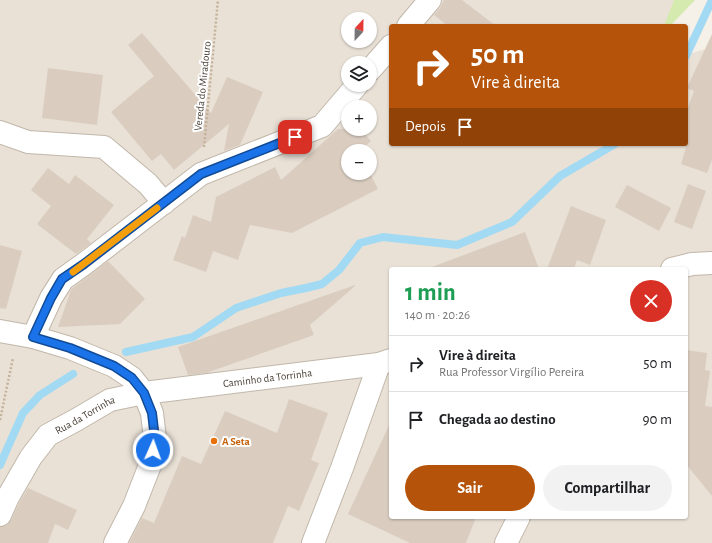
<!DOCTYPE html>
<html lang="pt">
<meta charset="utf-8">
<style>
:root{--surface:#fff;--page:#f2f2f2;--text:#202124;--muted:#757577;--line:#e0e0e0;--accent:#b45309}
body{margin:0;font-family:"Alegreya Sans",sans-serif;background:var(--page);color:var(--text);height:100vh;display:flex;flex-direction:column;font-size:15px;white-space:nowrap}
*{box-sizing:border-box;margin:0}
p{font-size:13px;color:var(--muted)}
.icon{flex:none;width:22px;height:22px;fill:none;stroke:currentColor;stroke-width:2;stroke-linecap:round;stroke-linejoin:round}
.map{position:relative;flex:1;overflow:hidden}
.details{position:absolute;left:389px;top:267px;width:299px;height:252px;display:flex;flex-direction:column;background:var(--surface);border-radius:4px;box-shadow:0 1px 3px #0004}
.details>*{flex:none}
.top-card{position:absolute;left:389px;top:24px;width:299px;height:122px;border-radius:4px;box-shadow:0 1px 3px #0004;background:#b45309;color:#fff;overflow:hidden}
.needle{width:26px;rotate:22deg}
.controls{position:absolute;left:341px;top:12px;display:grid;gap:8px}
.controls a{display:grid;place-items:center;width:36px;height:36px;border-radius:50%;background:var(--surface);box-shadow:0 1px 3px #0004;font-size:20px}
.pin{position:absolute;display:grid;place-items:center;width:34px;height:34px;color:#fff;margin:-17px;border-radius:8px;box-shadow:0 2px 6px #0006}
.me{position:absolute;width:44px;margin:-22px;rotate:2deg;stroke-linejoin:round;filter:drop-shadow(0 0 3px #0008)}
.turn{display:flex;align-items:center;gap:14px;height:84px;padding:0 16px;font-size:18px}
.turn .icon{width:52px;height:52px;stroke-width:2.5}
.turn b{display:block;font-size:28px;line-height:34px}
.then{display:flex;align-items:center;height:38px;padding:0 16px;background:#0003;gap:8px;font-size:15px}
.round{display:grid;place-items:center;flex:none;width:42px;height:42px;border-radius:21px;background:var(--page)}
.headline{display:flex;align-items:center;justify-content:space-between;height:68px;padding:0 16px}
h1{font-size:24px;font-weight:700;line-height:30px;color:#1e9e55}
.cta{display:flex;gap:8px;margin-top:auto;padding:8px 16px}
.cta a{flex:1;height:46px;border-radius:24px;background:var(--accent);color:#fff;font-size:16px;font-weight:700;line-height:46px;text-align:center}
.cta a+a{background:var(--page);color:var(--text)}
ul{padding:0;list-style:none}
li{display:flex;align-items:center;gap:12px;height:56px;padding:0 16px;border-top:1px solid var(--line)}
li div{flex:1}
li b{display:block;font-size:15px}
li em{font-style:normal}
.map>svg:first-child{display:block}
</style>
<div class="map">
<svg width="712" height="543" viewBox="0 0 712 543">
<rect width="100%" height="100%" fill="#f5f0e8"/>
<path fill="#e9e1d6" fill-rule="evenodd" d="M 0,0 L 677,0 L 669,26 L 391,26 L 391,144 L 686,144 L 686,55 L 712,47 L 712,543 L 0,543 ZM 348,19 L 370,19 L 370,41 L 348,41 ZM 348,63 L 370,63 L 370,85 L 348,85 ZM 348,107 L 370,107 L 370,129 L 348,129 ZM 348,151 L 370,151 L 370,173 L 348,173 ZM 391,269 L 686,269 L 686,517 L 391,517 Z"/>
<path fill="#d5eaaf" d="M 674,0 L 695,0 L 670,26 L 664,26 Z"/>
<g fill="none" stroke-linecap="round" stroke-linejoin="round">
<g stroke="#a2d9f3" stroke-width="8">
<path d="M 686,56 L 712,0"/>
<path d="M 126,352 L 193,337 L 236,308 L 281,293 L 306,288 L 322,284 L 339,270 L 360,243 L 383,237 L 457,245 L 512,222 L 560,176 L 615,144"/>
<path d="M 0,465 L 23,413 L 40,395 L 73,374"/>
</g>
</g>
<g fill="#dacdc0">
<path d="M 444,0 L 462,0 L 496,26 L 448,26 L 434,15 L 440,8 Z"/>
<path d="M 142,33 L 211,113 L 227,77 L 263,92 L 240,145 L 224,151 L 229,124 L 174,170 L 161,154 L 152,161 L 111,112 L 154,76 L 128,45 Z"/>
<path d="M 712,34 L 712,160 L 707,173 L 681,164 L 686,147 L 686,113 L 694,91 L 687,88 Z"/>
<path d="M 48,68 L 103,75 L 97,125 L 42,118 Z"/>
<path d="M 338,129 L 360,129 L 371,141 L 360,151 L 348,151 L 348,173 L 370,173 L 378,189 L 292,233 L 250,225 L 238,260 L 213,251 L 206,272 L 173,260 L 182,236 L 185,238 L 193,215 L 211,222 L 216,197 L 275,167 L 281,180 Z"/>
<path d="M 48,168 L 69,184 L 75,175 L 114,205 L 87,239 L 91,243 L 76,254 L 37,224 L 51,206 L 31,190 Z"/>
<path d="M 688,184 L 706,191 L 692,229 L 674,222 Z"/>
<path d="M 627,185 L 671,208 L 659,231 L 615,207 Z"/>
<path d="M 571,206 L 606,220 L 590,265 L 577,260 L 574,269 L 547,269 Z"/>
<path d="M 525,232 L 539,269 L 432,269 L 432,267 Z"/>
<path d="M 0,245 L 22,251 L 6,309 L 0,308 Z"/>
<path d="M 108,261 L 145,299 L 120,324 L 58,327 L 71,290 L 75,286 Z"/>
<path d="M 355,286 L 310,325 L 314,335 L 206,373 L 188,375 L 178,347 L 355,285 Z"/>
<path d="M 686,350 L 707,353 L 705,370 L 710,371 L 705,406 L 712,407 L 712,496 L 686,464 Z"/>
<path d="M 289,399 L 328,413 L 311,460 L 319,463 L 299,511 L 288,506 L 273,543 L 129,543 L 142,518 L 154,523 L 182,456 L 201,464 L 225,411 L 277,433 Z"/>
<path d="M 391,421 L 391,517 L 476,517 L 466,543 L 410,543 L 348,514 Z"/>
<path d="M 28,488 L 77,510 L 68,530 L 55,524 L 48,543 L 0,543 L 0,527 L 7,525 L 11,520 L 19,503 Z"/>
</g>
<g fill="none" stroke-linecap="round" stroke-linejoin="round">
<defs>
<g id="minor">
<path d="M 408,26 L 430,0"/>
<path d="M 370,70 L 391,46"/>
<path d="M 0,132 L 28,142 L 104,147 L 148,184 L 164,203"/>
<path d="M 672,269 L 692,264 L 712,263"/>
<path d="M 0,331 L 33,337 L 70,348 L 114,366 L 132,378 L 144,393 L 152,413 L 155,439 L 152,460 L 134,506 L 115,543"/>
<path d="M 33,337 L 51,298 L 63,279 L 84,264 L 201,174 L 322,126 L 357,85"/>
<path id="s1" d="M 0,515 L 8,497 L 31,457 L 48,435 L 76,420 L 110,400 L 144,393 L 379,364 L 391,360"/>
<path d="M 313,543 L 342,468 L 379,364"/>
<path d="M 506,543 L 519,517"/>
</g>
</defs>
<use href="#minor" stroke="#c1b7aa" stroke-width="24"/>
<g stroke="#c3b19a" stroke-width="2.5" stroke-dasharray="2 2" stroke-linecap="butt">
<path d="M 204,147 L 218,0"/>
<path d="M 0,420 L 13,358"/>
</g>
<use href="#minor" stroke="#fff" stroke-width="22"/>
</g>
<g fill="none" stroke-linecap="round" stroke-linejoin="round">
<defs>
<path id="route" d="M 153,450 L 155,439 L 152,413 L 144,393 L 132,378 L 114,366 L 70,348 L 33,337 L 51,298 L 62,279 L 84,264 L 201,174 L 295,137"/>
</defs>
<use href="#route" stroke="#114b97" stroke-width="10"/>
<use href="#route" stroke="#1a73e8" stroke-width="7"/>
<path stroke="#f59e0b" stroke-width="7" d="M 73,272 L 157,208"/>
</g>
<circle fill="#e8710a" stroke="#fff" stroke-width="1.5" cx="214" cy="441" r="4"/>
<g text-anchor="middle" stroke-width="4" stroke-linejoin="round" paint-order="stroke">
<g font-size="11" fill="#484036" stroke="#fff">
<text transform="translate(202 86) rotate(-84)" y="4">Vereda do Miradouro</text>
<text dy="4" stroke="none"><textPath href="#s1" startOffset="324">Caminho da Torrinha</textPath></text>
<text dy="4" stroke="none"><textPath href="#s1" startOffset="136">Rua da Torrinha</textPath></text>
</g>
<g font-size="11" font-weight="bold" fill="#c56008" stroke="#fff" text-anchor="start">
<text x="222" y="445">A Seta</text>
</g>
</g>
</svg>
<div class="controls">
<a><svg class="needle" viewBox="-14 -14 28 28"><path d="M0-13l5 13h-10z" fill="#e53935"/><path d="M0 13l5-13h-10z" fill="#757577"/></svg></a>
<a><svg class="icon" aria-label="layers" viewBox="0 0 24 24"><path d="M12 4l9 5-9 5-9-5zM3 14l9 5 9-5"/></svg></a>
<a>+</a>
<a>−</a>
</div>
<div class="pin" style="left:295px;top:137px;background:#d93025"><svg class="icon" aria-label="arrive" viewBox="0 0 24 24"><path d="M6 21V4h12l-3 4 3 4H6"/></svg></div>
<svg class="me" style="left:153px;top:450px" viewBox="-20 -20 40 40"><circle r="17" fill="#1a73e8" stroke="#fff" stroke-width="3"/><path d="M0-11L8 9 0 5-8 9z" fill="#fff"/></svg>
<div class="top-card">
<div class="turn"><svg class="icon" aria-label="right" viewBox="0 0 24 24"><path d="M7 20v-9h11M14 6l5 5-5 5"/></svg><div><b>50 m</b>Vire à direita</div></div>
<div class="then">Depois<svg class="icon" aria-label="arrive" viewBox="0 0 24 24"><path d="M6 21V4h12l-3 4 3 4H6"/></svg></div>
</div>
<section class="details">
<div class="headline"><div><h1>1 min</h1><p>140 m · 20:26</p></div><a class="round" style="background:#d93025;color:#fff"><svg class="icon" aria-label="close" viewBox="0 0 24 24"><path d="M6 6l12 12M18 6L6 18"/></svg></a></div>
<ul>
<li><svg class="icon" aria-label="right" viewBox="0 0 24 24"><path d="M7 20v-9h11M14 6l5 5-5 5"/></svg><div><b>Vire à direita</b><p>Rua Professor Virgílio Pereira</p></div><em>50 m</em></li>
<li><svg class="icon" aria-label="arrive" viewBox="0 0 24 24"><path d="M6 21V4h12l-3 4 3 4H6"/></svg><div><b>Chegada ao destino</b></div><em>90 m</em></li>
</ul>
<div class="cta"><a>Sair</a><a>Compartilhar</a></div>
</section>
</div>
